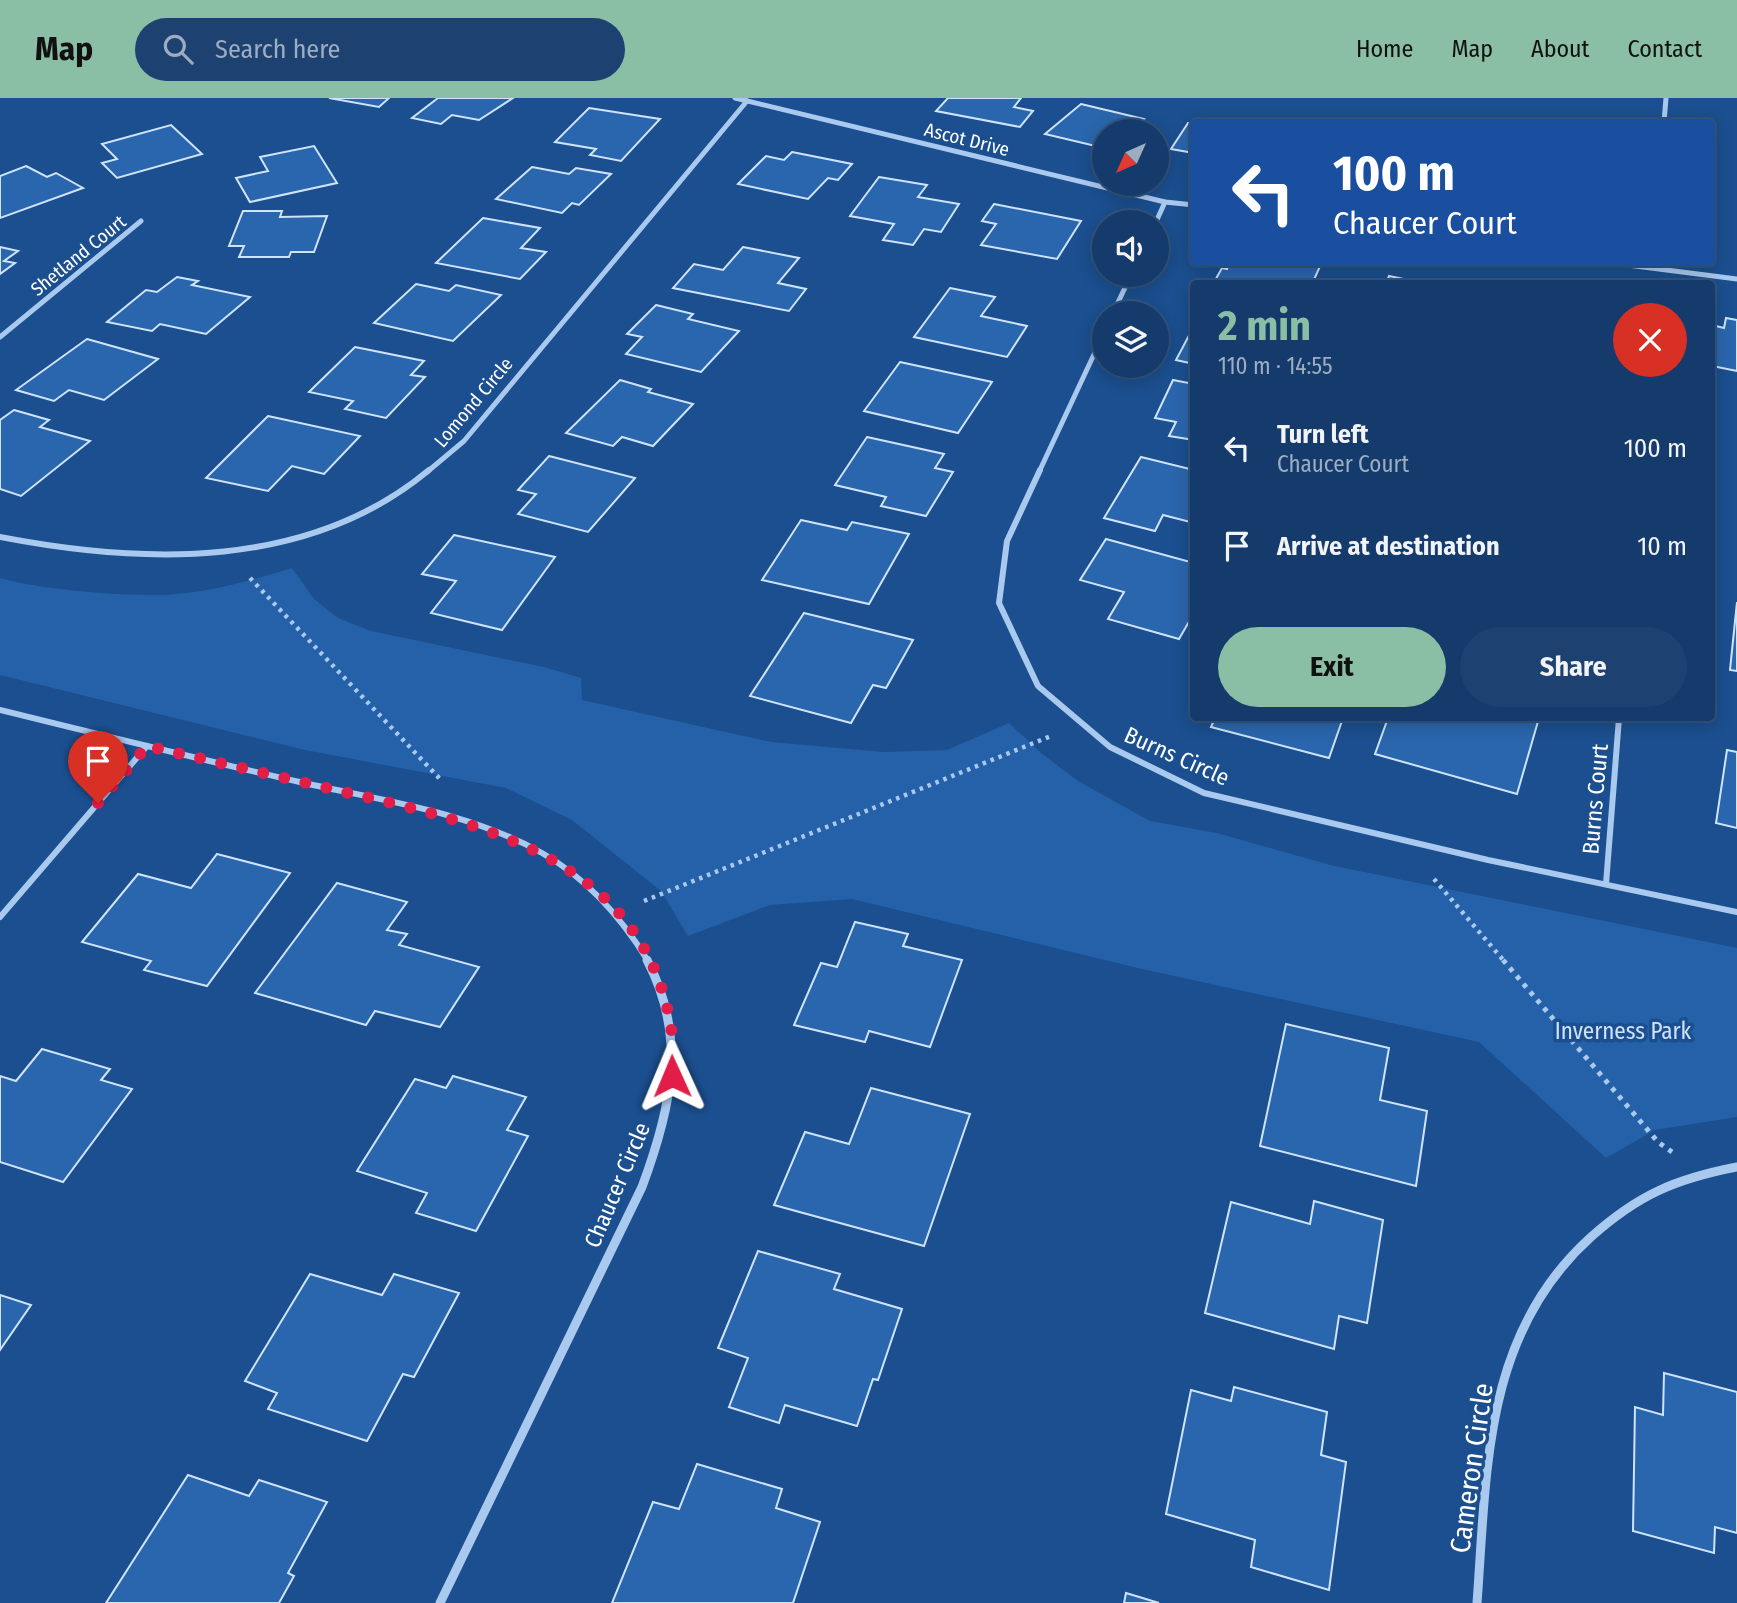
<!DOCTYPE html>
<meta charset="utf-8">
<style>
:root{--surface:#143b6b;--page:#1d4271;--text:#f1f3f6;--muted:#9dadc1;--line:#33557e;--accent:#8abfa5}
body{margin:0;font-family:"Fira Sans Condensed",sans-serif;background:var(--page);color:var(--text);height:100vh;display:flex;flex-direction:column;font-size:26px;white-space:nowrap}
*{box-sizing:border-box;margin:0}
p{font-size:23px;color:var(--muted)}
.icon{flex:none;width:38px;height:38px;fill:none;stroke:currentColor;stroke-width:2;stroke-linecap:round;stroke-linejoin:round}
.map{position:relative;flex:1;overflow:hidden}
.sheet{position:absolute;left:1190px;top:182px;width:525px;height:441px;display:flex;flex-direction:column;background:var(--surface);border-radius:7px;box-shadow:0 4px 18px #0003,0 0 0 2px var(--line)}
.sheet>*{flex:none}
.hud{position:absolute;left:1190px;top:21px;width:525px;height:147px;border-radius:7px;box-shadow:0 4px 18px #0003,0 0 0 2px var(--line);background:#1a4fa0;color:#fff;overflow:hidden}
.needle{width:46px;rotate:225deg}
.controls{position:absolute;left:1092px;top:21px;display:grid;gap:14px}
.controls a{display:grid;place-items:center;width:77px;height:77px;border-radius:50%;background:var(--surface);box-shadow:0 4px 18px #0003,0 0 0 2px var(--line);font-size:35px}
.pin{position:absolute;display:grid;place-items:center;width:60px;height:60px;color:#fff;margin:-72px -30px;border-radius:50% 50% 50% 0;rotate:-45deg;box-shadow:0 0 7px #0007}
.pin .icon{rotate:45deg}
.me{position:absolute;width:77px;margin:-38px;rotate:359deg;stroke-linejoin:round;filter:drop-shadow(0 0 5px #0008)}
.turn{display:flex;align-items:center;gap:24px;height:147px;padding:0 28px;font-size:32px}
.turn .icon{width:91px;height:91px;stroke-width:2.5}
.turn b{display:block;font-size:49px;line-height:60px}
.round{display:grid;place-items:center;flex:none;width:74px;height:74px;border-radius:37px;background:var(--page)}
.headline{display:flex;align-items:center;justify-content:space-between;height:119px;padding:0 28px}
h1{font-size:42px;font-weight:700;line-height:52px;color:var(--accent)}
.primary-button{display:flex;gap:14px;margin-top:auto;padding:14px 28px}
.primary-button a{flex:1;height:80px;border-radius:42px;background:var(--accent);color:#111;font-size:28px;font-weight:700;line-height:80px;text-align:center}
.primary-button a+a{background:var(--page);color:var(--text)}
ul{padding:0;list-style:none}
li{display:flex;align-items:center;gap:21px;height:98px;padding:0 28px}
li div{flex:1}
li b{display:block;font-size:26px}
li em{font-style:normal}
header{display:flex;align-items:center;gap:42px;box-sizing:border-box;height:98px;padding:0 35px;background:var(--accent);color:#111}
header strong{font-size:33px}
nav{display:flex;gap:38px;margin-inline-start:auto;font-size:24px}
.search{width:490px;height:63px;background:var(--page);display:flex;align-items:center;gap:18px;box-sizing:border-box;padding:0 24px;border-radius:38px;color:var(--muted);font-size:26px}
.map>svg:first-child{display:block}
</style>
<header>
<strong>Map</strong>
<div class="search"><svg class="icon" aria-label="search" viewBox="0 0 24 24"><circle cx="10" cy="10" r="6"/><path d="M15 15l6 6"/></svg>Search here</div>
<nav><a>Home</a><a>Map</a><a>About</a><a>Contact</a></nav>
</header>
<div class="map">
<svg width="1737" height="1505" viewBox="0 0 1737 1505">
<rect width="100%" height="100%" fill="#1b4f8f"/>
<path fill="#2461a8" d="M 292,470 L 314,501 L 338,520 L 371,533 L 544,569 L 581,580 L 582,602 L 771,644 L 884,654 L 947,652 L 1009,625 L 1041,655 L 1078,683 L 1150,723 L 1217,735 L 1330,767 L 1737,850 L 1737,1019 L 1655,1032 L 1606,1060 L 1479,944 L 1142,871 L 852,801 L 770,807 L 688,838 L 661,793 L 572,722 L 506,690 L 305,652 L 0,577 L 0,480 C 41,492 123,498 166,497 C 208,495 253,482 292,470 Z"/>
<g fill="#2a66ad" stroke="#cfe3fa" stroke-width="2">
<path d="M 329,0 L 389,0 L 379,9 Z"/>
<path d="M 438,0 L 513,0 L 479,22 L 452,17 L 441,26 L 412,20 Z"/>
<path d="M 948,0 L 1021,0 L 1014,9 L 1033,13 L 1020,29 L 936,13 Z"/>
<path d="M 1081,6 L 1144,21 L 1132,33 L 1104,33 L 1104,50 L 1045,36 Z"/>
<path d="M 589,10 L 660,21 L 621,63 L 590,57 L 596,51 L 555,44 Z"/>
<path d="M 1188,25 L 1194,26 L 1194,55 L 1171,51 Z"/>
<path d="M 171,27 L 202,56 L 117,80 L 102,65 L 117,61 L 102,46 Z"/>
<path d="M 314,48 L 337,85 L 250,104 L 236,80 L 268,73 L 260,59 Z"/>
<path d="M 792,54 L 852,66 L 838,82 L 828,80 L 808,101 L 738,86 L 766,58 L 784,62 Z"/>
<path d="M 26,68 L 47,79 L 56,75 L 83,90 L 0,120 L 0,78 Z"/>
<path d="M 532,69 L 569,76 L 576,70 L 611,76 L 579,107 L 572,105 L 562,115 L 496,101 Z"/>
<path d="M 879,79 L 927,87 L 918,99 L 959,106 L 941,134 L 924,131 L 913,147 L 883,142 L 894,126 L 850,118 Z"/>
<path d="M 994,106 L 1081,123 L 1057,161 L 981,147 L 996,126 L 982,123 Z"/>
<path d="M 243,113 L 282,113 L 280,119 L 327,118 L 314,154 L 291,154 L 289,159 L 239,159 L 244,148 L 229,148 Z"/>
<path d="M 483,120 L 540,130 L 521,150 L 546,154 L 520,181 L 436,165 Z"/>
<path d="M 0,149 L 18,153 L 4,163 L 15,165 L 0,176 Z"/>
<path d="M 743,149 L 799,160 L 778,185 L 806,191 L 789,213 L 673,190 L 694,166 L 723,172 Z"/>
<path d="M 1230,164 L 1322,164 L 1312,186 L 1213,186 L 1222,170 L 1227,171 Z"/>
<path d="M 1389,178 L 1428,186 L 1386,186 Z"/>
<path d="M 177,179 L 198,183 L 192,187 L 250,199 L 206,236 L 160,226 L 152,233 L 107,224 L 146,192 L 157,194 Z"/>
<path d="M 416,186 L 449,193 L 456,187 L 501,197 L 453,243 L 374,225 Z"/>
<path d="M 950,190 L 995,199 L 981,218 L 1027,228 L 1007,259 L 914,239 Z"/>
<path d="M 656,207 L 693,216 L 688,221 L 739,233 L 701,274 L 626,256 L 642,239 L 627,236 Z"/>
<path d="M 1726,220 L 1737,222 L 1737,273 L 1712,268 L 1712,227 L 1724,230 Z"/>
<path d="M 1194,228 L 1194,266 L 1176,262 Z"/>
<path d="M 87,241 L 158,261 L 104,302 L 69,292 L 54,303 L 16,292 Z"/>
<path d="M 355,249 L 424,263 L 411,277 L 425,279 L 386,320 L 345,311 L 353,303 L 309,294 Z"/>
<path d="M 900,264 L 992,284 L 958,335 L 864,313 Z"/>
<path d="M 620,282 L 651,291 L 648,294 L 693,306 L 653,348 L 622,339 L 613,348 L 566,335 Z"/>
<path d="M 1173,282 L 1194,286 L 1194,342 L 1169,338 L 1176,324 L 1155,320 Z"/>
<path d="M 14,312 L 49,322 L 40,329 L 90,343 L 21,398 L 0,391 L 0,322 Z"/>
<path d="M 268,318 L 360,338 L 324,376 L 292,368 L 268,393 L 206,380 Z"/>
<path d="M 867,339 L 944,356 L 935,370 L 953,374 L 926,418 L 881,408 L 886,399 L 835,387 Z"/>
<path d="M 549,358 L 635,380 L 588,434 L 518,416 L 536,396 L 518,392 Z"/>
<path d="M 1141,359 L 1194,372 L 1194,425 L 1163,417 L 1155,433 L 1104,420 Z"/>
<path d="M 801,422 L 847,432 L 852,424 L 909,436 L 869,506 L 762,482 Z"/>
<path d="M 454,437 L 555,459 L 502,532 L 431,515 L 456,483 L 422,476 Z"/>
<path d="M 1106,441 L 1194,465 L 1194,515 L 1179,541 L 1108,521 L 1124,494 L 1080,482 Z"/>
<path d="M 1737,504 L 1737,573 L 1730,572 Z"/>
<path d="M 804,515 L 913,542 L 886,590 L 873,587 L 851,625 L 750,598 Z"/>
<path d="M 1215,620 L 1343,620 L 1329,660 L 1211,629 Z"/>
<path d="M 1388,620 L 1539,620 L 1517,696 L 1375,656 Z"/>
<path d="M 1727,652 L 1737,654 L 1737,730 L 1716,725 Z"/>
<path d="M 217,756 L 290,775 L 207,888 L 144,872 L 151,863 L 82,844 L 138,776 L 191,790 Z"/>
<path d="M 337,785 L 407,804 L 387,832 L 407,836 L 399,847 L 479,869 L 440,929 L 375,913 L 366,927 L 255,895 Z"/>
<path d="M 855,824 L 908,836 L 903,848 L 962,862 L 930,949 L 869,933 L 865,944 L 794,927 L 821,865 L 837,869 Z"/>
<path d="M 1286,926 L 1389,950 L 1380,1002 L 1427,1013 L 1416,1088 L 1260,1048 Z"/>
<path d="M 42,951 L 110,971 L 101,982 L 132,991 L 63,1084 L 0,1064 L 0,978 L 16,983 Z"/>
<path d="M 453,978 L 526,999 L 507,1032 L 528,1038 L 476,1133 L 416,1115 L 427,1095 L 357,1073 L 415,981 L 446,990 Z"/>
<path d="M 871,990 L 970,1016 L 924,1148 L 774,1107 L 805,1034 L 849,1046 Z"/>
<path d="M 1314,1103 L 1383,1122 L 1367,1225 L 1339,1218 L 1334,1251 L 1205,1215 L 1231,1104 L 1310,1126 Z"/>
<path d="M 758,1153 L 840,1176 L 834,1191 L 902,1211 L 878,1282 L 873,1281 L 857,1328 L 785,1307 L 779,1325 L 729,1309 L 748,1260 L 718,1250 Z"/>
<path d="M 310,1176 L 382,1197 L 394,1176 L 459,1195 L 414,1279 L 403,1276 L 367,1343 L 268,1311 L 277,1295 L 245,1283 Z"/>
<path d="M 0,1197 L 31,1207 L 0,1252 Z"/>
<path d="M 1664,1275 L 1737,1294 L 1737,1435 L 1715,1429 L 1714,1455 L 1633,1433 L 1635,1309 L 1663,1317 Z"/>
<path d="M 1234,1289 L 1327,1314 L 1321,1357 L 1346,1364 L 1329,1492 L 1251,1469 L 1255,1442 L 1166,1416 L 1191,1292 L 1231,1303 Z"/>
<path d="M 697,1366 L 782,1391 L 776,1410 L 820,1424 L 793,1505 L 612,1505 L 653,1404 L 679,1411 Z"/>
<path d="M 188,1377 L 249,1398 L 259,1382 L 327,1404 L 288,1475 L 294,1478 L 279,1505 L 106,1505 Z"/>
<path d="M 1126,1495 L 1159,1505 L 1124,1505 Z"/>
</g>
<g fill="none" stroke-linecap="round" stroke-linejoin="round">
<g stroke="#a9c9ee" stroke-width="4.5" stroke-dasharray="3.5 5" stroke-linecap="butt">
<path d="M 250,480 L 441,682"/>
<path d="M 1434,781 L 1504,863"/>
<path d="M 644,803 L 1051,638"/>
</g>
<path stroke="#a9c9ee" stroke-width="5" stroke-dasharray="4.5 6" stroke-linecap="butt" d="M 1503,862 L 1658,1044 L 1672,1054"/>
<g stroke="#a9c9ee" stroke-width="5">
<path d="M 735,0 L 1165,104 L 1194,107"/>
<path d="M 1664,24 L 1666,0"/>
<path d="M 1156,124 L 1165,104"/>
<path d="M 1604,164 L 1737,181"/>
<path d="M 1113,215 L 1131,177"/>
<path d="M 0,239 L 141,123"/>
<path d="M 427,374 L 464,343 L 747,3"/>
<path d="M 1039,374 L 1104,235"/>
</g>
<g stroke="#a9c9ee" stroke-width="6">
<path d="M 1040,372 L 1007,443 L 999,505 L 1038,588 L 1110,649 L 1204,695 L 1488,762 L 1737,814"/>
<path d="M 0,439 C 145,467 309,472 429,372"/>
<path d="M 0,612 C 101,637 202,662 304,685 C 384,703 469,714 542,755 C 588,781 621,819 648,863"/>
<path d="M 1606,786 L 1619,620"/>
<path d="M 0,819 L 147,648"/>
</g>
<g stroke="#a9c9ee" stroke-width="9">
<path d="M 440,1505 L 642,1089 C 671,1011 688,940 647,862"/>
<path d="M 1477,1505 C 1487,1372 1483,1236 1591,1139 C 1638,1097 1675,1081 1737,1069"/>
</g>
</g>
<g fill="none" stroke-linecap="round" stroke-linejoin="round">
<path stroke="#e11d48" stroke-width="12" stroke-dasharray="0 21.6" d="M 98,705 L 147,648 C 216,664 285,680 353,696 C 491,728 645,765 671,930 C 674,946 672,962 672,978"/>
</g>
<g text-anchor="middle" stroke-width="7" stroke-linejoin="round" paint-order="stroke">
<g font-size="19" fill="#fff" stroke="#1b4f8f">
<text transform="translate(967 41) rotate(14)" y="7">Ascot Drive</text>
<text transform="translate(78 157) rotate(-39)" y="7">Shetland Court</text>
<text transform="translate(473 304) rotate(-50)" y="7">Lomond Circle</text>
</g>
<g font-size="23" fill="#fff" stroke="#1b4f8f">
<text transform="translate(1177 658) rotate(24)" y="8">Burns Circle</text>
<text transform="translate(1595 701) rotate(-85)" y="8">Burns Court</text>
<text transform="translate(617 1087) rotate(-67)" y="8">Chaucer Circle</text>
</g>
<g font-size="23" fill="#cfe3fa" stroke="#1b4f8f">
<text x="1623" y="941">Inverness Park</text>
</g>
<g font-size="28" fill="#fff" stroke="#1b4f8f">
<text transform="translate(1471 1370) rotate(-82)" y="10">Cameron Circle</text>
</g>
</g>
</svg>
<div class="controls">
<a><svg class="needle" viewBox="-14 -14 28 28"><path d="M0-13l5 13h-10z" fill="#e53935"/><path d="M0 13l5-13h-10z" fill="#9dadc1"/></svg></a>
<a><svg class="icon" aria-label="sound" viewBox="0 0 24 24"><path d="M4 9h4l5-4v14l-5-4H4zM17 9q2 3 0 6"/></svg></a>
<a><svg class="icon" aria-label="layers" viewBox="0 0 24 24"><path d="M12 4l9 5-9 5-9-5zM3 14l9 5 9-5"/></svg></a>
</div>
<div class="pin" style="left:98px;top:705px;background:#d93025"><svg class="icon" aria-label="arrive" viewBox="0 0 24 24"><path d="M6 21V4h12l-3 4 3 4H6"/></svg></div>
<svg class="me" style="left:672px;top:978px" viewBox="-20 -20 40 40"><path d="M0-17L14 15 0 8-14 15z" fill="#e11d48" stroke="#fff" stroke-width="4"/></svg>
<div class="hud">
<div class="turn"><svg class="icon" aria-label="left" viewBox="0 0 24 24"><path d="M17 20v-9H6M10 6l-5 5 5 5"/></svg><div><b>100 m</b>Chaucer Court</div></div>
</div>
<section class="sheet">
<div class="headline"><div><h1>2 min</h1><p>110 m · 14:55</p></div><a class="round" style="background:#d93025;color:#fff"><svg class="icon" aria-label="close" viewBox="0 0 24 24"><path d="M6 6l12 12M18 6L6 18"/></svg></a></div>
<ul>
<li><svg class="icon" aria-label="left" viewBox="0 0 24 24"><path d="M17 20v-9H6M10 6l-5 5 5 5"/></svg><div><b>Turn left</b><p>Chaucer Court</p></div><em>100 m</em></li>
<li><svg class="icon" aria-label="arrive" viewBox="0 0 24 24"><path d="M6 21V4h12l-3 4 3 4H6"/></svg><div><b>Arrive at destination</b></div><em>10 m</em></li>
</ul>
<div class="primary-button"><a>Exit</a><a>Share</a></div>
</section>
</div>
